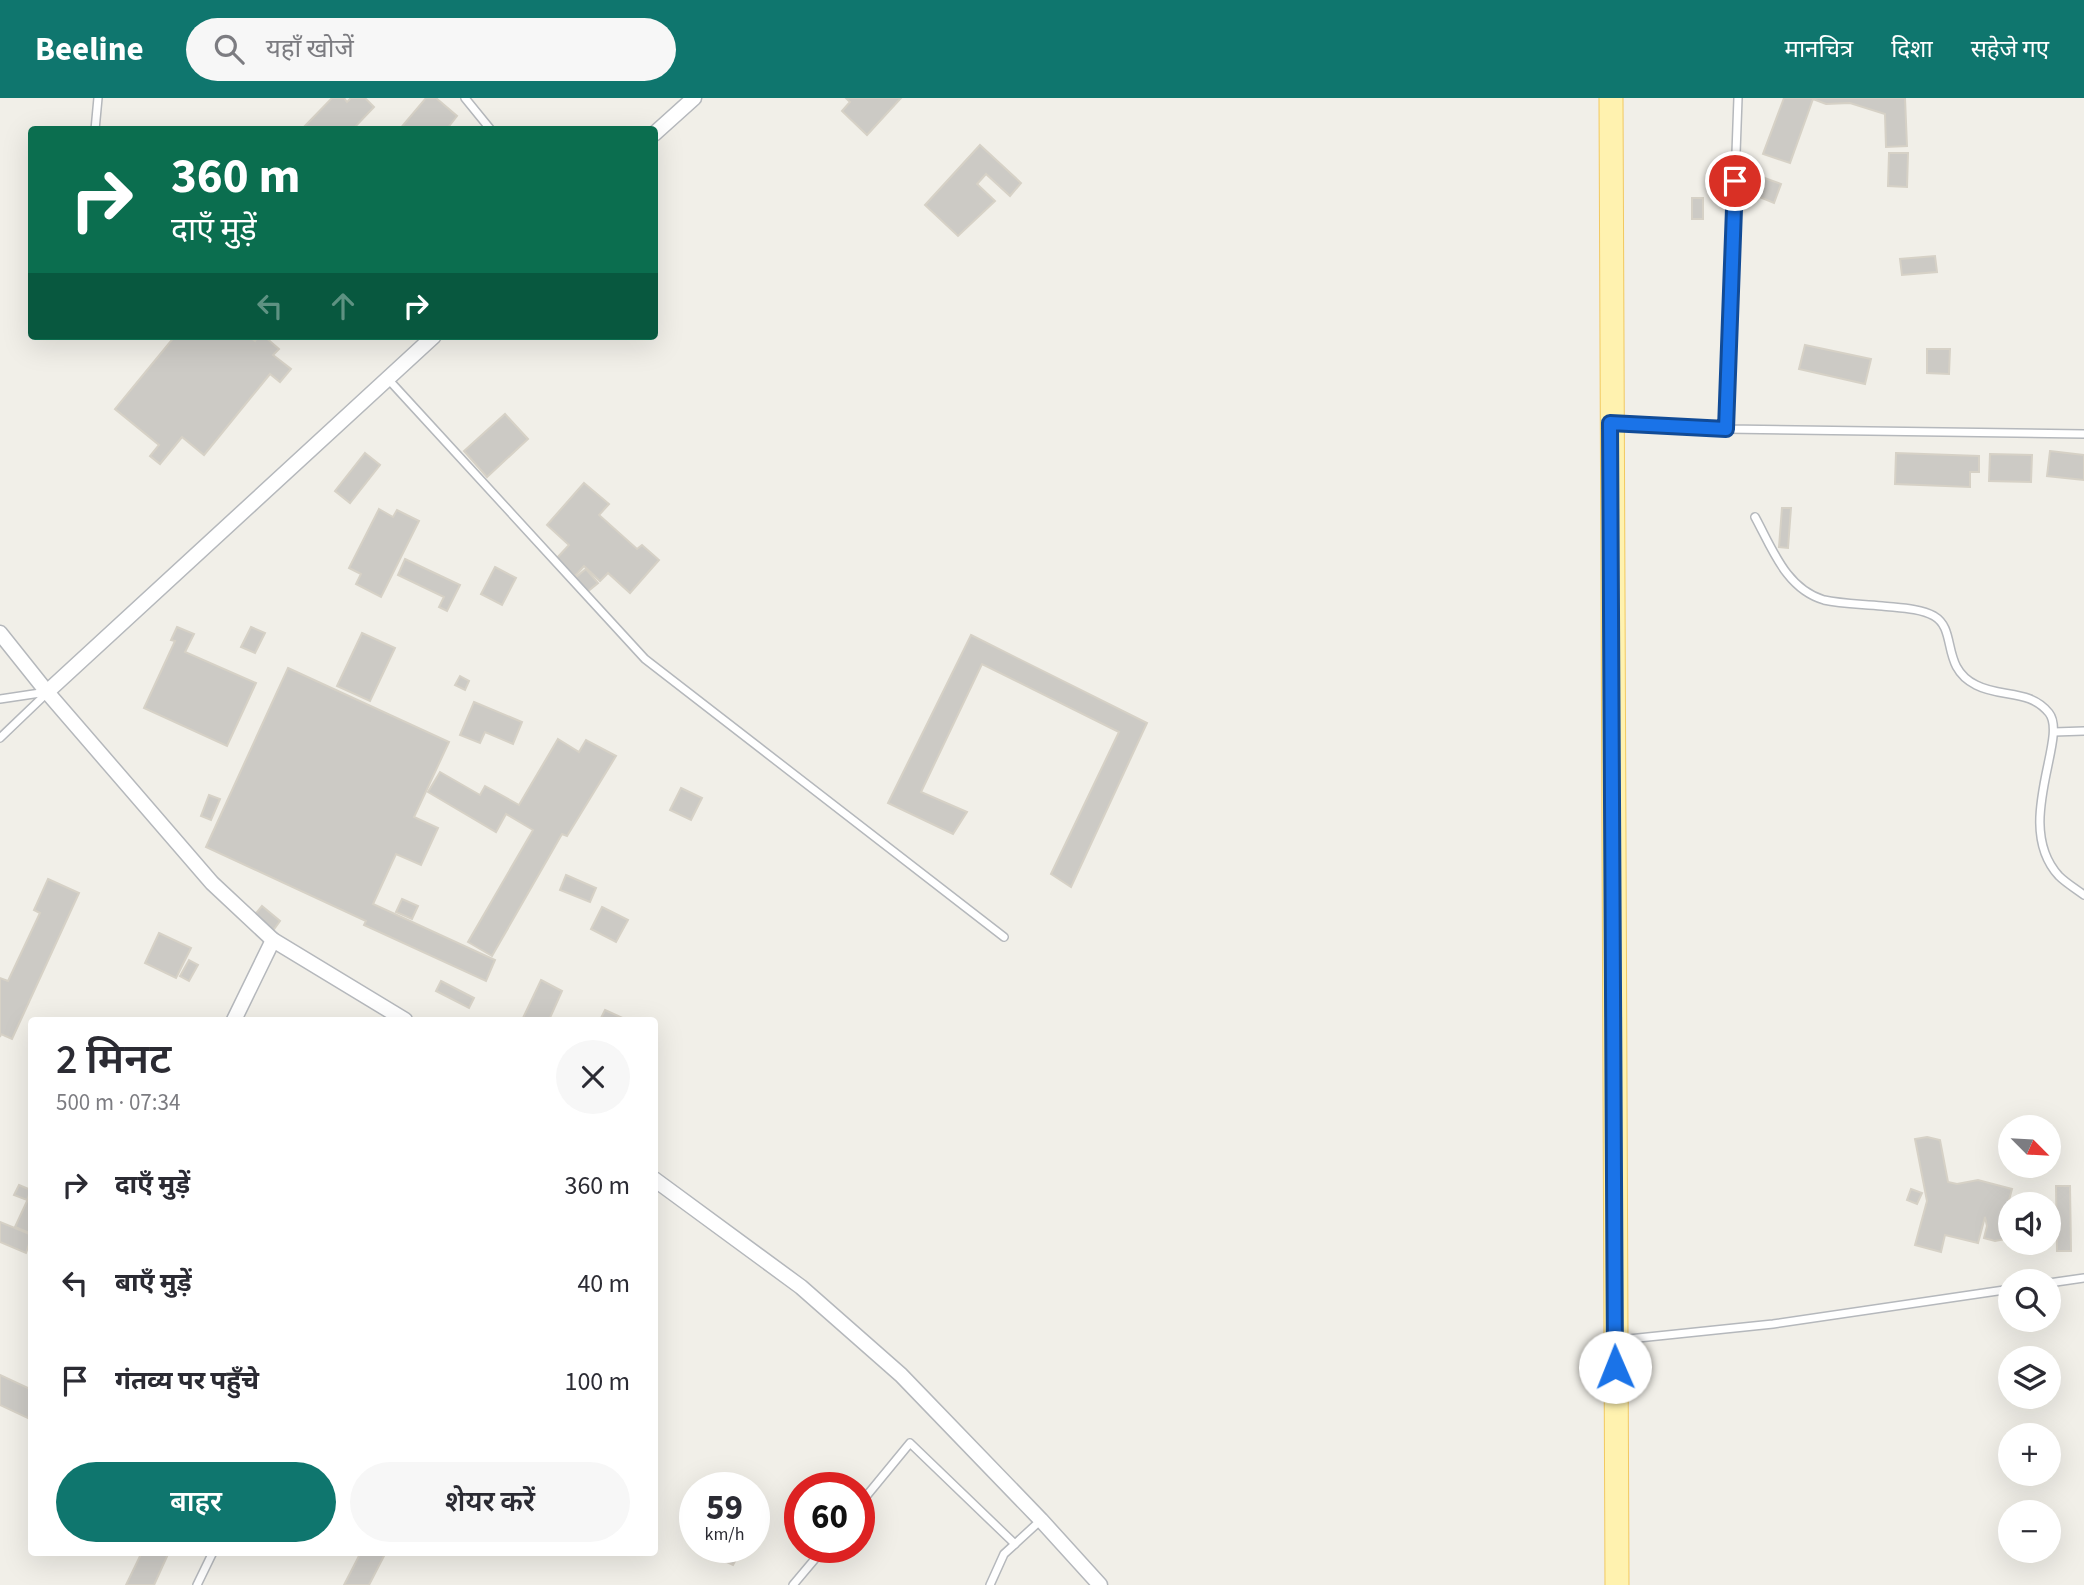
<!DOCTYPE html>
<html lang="hi">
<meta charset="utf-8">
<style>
:root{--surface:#fff;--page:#f7f7f7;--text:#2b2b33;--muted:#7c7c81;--accent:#0f766e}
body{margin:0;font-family:"Source Sans 3","Noto Sans Devanagari",sans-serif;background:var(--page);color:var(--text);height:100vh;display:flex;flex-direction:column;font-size:26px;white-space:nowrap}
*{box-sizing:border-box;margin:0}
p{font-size:23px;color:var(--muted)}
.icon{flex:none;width:38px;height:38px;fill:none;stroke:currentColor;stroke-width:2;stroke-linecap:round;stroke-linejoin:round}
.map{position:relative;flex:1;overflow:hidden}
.drawer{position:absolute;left:28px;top:919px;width:630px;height:539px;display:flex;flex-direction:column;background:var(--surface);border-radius:7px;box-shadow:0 7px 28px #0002}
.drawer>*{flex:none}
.banner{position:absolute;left:28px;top:28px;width:630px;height:214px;border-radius:7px;box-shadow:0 7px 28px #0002;background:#0b6e4f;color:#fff;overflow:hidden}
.needle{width:46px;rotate:114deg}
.fabs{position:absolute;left:1998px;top:1017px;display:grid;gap:14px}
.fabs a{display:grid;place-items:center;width:63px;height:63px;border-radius:50%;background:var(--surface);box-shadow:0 7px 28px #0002;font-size:35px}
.speed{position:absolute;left:679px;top:1374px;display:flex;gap:14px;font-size:35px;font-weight:700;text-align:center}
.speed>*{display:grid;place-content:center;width:91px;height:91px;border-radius:50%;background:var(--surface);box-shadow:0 7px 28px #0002;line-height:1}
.speed small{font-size:18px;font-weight:400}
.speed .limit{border:10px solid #d22;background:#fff;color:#111}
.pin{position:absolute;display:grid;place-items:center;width:60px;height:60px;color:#fff;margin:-30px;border:4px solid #fff;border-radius:50%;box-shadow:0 2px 7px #0007}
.me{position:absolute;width:77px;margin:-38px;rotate:359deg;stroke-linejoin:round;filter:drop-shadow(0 0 5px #0008)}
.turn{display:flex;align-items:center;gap:24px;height:147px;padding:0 28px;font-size:32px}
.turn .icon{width:91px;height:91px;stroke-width:2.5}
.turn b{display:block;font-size:49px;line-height:60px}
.lanes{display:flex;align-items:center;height:66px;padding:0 28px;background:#0003;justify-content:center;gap:35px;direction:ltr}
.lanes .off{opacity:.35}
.round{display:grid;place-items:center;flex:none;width:74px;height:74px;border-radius:37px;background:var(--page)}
.overview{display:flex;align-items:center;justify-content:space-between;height:119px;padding:0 28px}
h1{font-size:42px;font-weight:600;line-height:52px}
.button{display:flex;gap:14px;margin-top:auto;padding:14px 28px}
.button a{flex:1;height:80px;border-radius:42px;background:var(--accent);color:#fff;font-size:28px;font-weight:600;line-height:80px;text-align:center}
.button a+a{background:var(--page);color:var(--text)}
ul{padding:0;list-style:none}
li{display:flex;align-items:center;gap:21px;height:98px;padding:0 28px}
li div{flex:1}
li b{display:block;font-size:26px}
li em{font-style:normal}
header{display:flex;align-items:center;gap:42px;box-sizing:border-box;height:98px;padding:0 35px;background:var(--accent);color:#fff}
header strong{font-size:33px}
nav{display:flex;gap:38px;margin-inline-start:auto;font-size:24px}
.search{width:490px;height:63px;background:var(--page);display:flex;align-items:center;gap:18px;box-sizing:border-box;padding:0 24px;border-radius:38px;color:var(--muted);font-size:26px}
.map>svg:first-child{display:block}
</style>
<header>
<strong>Beeline</strong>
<div class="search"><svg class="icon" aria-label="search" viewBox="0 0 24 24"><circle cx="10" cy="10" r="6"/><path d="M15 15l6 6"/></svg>यहाँ खोजें</div>
<nav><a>मानचित्र</a><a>दिशा</a><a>सहेजे गए</a></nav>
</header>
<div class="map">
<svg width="2084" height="1487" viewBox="0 0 2084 1487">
<rect width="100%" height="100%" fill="#f1efe8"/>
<g fill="#cccac5" stroke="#d6d1c6" stroke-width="2">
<path d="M 332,0 L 344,0 L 347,4 L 351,0 L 365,0 L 374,9 L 352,32 L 301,32 Z"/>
<path d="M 426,0 L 436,0 L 457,18 L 446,32 L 399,32 Z"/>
<path d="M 846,0 L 901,0 L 867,37 L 842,13 L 850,4 Z"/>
<path d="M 1784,0 L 1905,0 L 1907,48 L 1886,49 L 1885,16 L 1850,5 L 1826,6 L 1813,1 L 1790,65 L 1763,56 Z"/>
<path d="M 980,47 L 1021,85 L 1010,98 L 986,76 L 977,86 L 995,103 L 958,138 L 925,107 Z"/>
<path d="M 1889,55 L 1908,55 L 1907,89 L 1888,88 Z"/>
<path d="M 1759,78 L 1781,86 L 1774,105 L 1752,96 Z"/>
<rect x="1692" y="100" width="11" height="21"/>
<path d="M 1935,158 L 1937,174 L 1902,177 L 1900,161 Z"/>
<path d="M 175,238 L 249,238 L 255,243 L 258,238 L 264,238 L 279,251 L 273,257 L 291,271 L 280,284 L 270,276 L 204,357 L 182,339 L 160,366 L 150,358 L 159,347 L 115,311 Z"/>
<path d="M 1805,247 L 1871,261 L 1865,286 L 1799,271 Z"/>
<path d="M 1927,251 L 1950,251 L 1949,276 L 1927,275 Z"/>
<path d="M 505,316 L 528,341 L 487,379 L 464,353 Z"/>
<path d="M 2050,353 L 2084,357 L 2084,382 L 2047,378 Z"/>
<path d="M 365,355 L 380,367 L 350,405 L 335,393 Z"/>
<path d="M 1896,355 L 1979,358 L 1979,374 L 1970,374 L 1970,389 L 1895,386 Z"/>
<path d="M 1990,356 L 2032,357 L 2031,384 L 1989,383 Z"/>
<path d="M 584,385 L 609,406 L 599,417 L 637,451 L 642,447 L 659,462 L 630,495 L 608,475 L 600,483 L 584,468 L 575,478 L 556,461 L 569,447 L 547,427 Z"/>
<path d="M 1782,410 L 1791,410 L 1788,450 L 1779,449 Z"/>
<path d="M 379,411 L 393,419 L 397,412 L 419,423 L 381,499 L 356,486 L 361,476 L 349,470 Z"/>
<path d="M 405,461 L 460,487 L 447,513 L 439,509 L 444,499 L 398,477 Z"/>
<path d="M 495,469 L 516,480 L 502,507 L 481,496 Z"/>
<path d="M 586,471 L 598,485 L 587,494 L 575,480 Z"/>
<path d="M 177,529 L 194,536 L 185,554 L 256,585 L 227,648 L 144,610 L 175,543 L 171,542 Z"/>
<path d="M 251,529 L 265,535 L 255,555 L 241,549 Z"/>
<path d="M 362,535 L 395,550 L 370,603 L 337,588 Z"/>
<path d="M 971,537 L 1147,625 L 1071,789 L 1051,776 L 1119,634 L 982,566 L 921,694 L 967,714 L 953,736 L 888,705 Z"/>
<path d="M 288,570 L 449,644 L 414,719 L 438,730 L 421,767 L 396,756 L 373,806 L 495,862 L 486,883 L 364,827 L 366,823 L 206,749 Z"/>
<path d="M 460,578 L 469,583 L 465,592 L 455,587 Z"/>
<path d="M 474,604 L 522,624 L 513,646 L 485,634 L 480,645 L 460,637 Z"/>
<path d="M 558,641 L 579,654 L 586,642 L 616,658 L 567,738 L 562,736 L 492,858 L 468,844 L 533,732 L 506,716 L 496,734 L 428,694 L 440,674 L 480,697 L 485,688 L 519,707 Z"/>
<path d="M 681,690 L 702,700 L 691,722 L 670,712 Z"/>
<path d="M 209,697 L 220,701 L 211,722 L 201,718 Z"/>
<path d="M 566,777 L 596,790 L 590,804 L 560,792 Z"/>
<path d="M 48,781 L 79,795 L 12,941 L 1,936 L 0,939 L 0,880 L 8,883 L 40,815 L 34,812 Z"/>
<path d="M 402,801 L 418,808 L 412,821 L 396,814 Z"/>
<path d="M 262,808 L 280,823 L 272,834 L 253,819 Z"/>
<path d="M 602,809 L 628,822 L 616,844 L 591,831 Z"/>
<path d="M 159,835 L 191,850 L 176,880 L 145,865 Z"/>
<path d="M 189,862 L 198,867 L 189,883 L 180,878 Z"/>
<path d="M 541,882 L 562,893 L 549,922 L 522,922 Z"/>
<path d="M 441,883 L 474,900 L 469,910 L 436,893 Z"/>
<path d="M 605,912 L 627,922 L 600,922 Z"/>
<path d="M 1927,1039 L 1940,1042 L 1948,1084 L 1957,1086 L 1978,1082 L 2012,1091 L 2007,1110 L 2002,1111 L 2005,1126 L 2010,1128 L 2011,1140 L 1995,1143 L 1984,1140 L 1987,1128 L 1985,1119 L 1978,1145 L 1945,1137 L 1941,1154 L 1915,1147 L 1927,1103 L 1915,1041 Z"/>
<path d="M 19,1087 L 31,1092 L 27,1102 L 14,1097 Z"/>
<path d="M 2056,1088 L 2070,1088 L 2071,1153 L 2057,1153 Z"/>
<path d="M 1911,1091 L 1922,1095 L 1917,1106 L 1907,1102 Z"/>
<path d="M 27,1103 L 32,1105 L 32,1136 L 15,1129 Z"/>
<path d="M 0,1124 L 32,1137 L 26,1155 L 0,1144 Z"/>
<path d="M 0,1277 L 32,1292 L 32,1322 L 0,1307 Z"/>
<path d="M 719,1449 L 738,1458 L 733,1467 L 714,1458 Z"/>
<path d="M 142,1454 L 169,1454 L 154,1487 L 126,1487 Z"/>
<path d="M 361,1454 L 386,1454 L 369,1487 L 344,1487 Z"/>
</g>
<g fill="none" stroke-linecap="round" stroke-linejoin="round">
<defs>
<g id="lane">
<path d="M 465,0 L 491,32"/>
<path d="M 95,32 L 98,0"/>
<path d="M 388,281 L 645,561 L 1004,839"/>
<path d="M 1615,325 L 1726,331 L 2084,336"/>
<path d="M 1726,331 L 1738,0"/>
<path d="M 1755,419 C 1772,450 1786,491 1824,502 C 1842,506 1863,506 1882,508 C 1899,510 1919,510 1934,518 C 1958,532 1940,569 1976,587 C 2001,600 2030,591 2049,615 C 2069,640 2012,727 2059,778 C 2066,785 2076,791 2084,797"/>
<path d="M 0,601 L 47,594"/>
<path d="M 2054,634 L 2084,633"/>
<path d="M 0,640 L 47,595"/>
<path d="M 2049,1185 L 2084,1180"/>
<path d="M 1619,1242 L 1773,1226 L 2011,1191"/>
<path d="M 859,1407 L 910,1345 L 1015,1446"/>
<path d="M 197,1487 L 213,1454"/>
<path d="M 793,1487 L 825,1449"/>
<path d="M 990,1487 L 1004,1456 L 1041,1422"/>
</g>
<g id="street">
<path d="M 654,36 L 694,0"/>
<path d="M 0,535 L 47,594"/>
<path d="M 234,922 L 273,842"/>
<path d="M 405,922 L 273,842 L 212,785 L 47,594 L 434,238"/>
<path d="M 654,1081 L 801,1189 L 901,1277 L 1041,1422 L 1100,1487"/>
</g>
<path id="primary" d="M 1611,0 L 1617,1487"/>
</defs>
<use href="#lane" stroke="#b5b8bc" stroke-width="10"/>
<use href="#street" stroke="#b5b8bc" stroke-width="17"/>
<use href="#primary" stroke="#f2c960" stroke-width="25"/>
<use href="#lane" stroke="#fff" stroke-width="7"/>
<use href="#street" stroke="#fff" stroke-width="14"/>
<use href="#primary" stroke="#fff2af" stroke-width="23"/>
</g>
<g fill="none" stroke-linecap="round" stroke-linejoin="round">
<defs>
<path id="route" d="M 1615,1269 L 1610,325 L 1726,331 L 1735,83"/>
</defs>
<use href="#route" stroke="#114b97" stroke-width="18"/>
<use href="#route" stroke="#1a73e8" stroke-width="12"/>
</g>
</svg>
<div class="fabs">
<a><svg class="needle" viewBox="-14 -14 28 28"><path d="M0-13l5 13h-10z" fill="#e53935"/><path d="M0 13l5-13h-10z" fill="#7c7c81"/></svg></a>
<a><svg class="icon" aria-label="sound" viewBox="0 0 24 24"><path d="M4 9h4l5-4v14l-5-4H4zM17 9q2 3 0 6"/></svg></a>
<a><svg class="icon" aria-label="search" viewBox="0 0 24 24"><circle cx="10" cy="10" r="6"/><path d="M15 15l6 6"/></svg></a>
<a><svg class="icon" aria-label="layers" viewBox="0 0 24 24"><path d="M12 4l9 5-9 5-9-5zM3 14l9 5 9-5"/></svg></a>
<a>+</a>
<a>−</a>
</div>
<div class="speed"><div>59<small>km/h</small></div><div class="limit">60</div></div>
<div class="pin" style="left:1735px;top:83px;background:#d93025"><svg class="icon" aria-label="arrive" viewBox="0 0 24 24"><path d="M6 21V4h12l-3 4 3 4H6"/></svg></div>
<svg class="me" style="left:1615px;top:1269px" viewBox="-20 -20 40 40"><circle r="19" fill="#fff"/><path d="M0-13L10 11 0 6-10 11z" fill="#1a73e8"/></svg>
<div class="banner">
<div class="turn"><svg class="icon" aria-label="right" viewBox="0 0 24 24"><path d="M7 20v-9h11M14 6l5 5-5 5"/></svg><div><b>360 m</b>दाएँ मुड़ें</div></div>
<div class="lanes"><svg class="icon off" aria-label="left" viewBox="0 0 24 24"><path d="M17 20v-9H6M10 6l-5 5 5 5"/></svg><svg class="icon off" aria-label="ahead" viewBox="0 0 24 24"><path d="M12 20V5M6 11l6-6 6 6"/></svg><svg class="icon" aria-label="right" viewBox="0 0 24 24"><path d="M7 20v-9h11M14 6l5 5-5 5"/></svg></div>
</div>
<section class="drawer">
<div class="overview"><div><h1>2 मिनट</h1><p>500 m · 07:34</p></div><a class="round"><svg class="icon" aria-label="close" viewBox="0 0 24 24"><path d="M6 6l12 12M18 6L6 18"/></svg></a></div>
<ul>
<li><svg class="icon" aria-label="right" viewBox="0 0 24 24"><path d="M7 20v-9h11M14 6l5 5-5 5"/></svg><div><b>दाएँ मुड़ें</b></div><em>360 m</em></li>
<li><svg class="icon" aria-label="left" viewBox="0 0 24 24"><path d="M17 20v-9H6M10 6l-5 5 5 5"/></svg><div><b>बाएँ मुड़ें</b></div><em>40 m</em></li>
<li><svg class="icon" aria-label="arrive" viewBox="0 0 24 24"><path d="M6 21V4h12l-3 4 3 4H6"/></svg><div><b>गंतव्य पर पहुँचे</b></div><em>100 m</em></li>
</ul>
<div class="button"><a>बाहर</a><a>शेयर करें</a></div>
</section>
</div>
